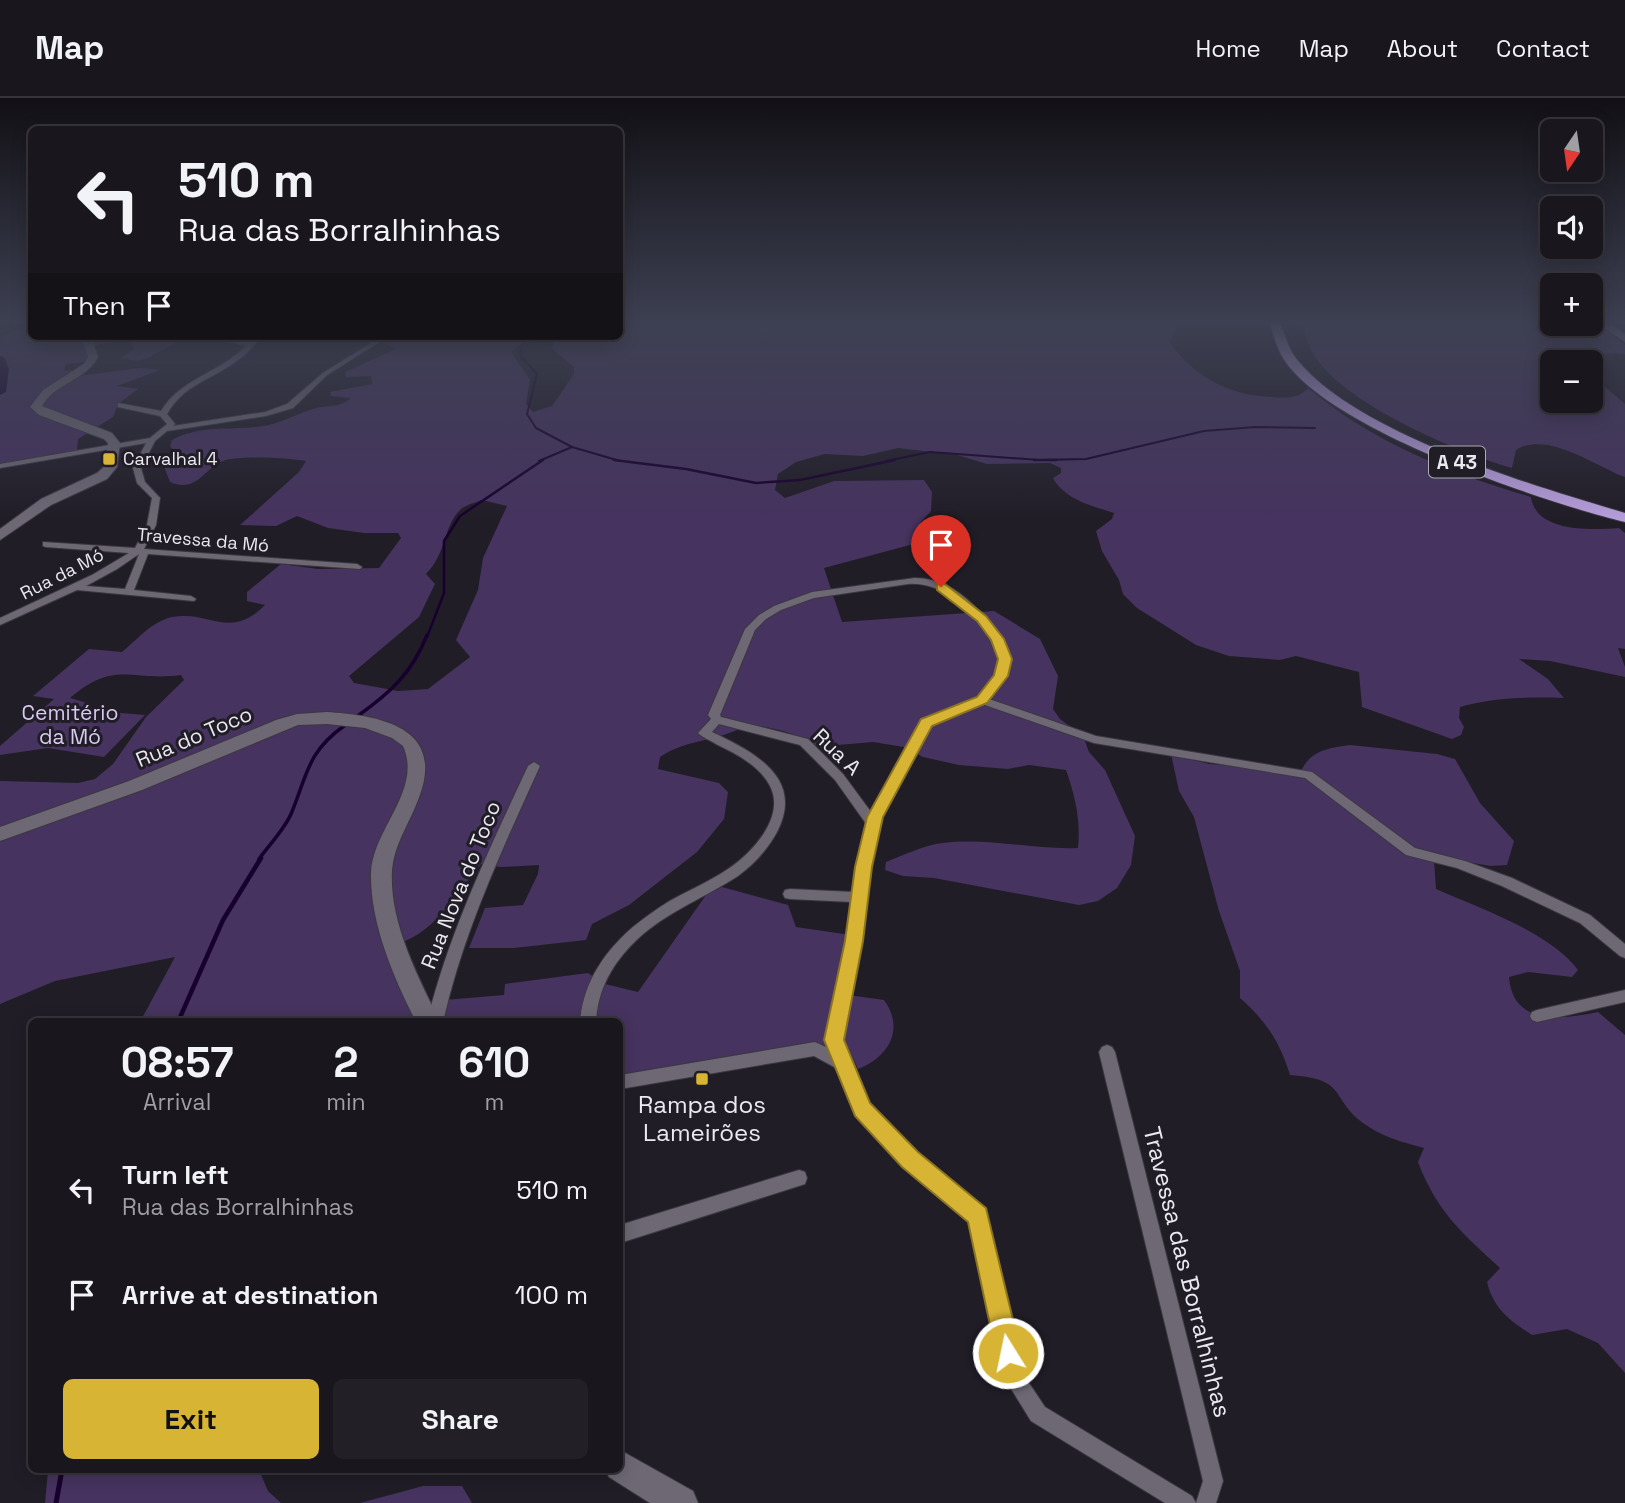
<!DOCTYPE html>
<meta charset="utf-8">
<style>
:root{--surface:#19161d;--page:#221f26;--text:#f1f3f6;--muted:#9f9fa4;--line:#37353b;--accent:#d7b434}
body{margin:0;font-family:"Space Grotesk",sans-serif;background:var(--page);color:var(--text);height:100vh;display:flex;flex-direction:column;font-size:26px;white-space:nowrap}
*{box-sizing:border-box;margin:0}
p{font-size:23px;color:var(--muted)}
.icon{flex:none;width:38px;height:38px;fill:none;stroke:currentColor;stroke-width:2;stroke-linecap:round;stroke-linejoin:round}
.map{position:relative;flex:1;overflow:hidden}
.sheet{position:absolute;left:28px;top:920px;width:595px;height:455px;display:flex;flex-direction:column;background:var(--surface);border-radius:10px;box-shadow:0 4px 18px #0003,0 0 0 2px var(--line)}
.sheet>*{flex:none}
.top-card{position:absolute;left:28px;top:28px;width:595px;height:214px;border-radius:10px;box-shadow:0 4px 18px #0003,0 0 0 2px var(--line);background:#19161d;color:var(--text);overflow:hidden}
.needle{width:46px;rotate:193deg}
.controls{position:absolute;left:1540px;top:21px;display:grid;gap:14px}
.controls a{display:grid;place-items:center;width:63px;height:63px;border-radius:10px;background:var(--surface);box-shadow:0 4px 18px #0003,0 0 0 2px var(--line);font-size:35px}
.pin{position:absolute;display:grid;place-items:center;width:60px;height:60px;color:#fff;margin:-72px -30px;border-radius:50% 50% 50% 0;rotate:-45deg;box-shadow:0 0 7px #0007}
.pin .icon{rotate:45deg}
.me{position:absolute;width:77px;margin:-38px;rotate:350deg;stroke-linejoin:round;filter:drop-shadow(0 0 5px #0008)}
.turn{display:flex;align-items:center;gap:24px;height:147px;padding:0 35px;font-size:32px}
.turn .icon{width:91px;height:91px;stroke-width:2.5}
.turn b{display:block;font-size:49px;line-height:60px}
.then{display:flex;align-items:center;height:66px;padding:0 35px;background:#0003;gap:14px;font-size:26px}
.eta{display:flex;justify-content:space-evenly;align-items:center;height:119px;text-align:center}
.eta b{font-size:42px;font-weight:700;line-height:49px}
.button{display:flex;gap:14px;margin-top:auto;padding:14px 35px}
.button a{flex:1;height:80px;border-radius:10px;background:var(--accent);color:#111;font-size:28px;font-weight:700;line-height:80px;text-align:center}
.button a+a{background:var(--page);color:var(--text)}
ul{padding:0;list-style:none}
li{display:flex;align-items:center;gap:21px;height:105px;padding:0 35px}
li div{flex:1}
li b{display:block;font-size:26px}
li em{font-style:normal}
header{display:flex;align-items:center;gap:42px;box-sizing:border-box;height:98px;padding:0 35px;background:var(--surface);border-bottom:2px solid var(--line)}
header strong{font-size:33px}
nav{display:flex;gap:38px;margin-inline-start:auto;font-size:24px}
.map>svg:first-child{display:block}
</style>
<header>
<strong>Map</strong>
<nav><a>Home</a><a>Map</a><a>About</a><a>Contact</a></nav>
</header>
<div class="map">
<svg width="1625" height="1405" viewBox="0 0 1625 1405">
<rect width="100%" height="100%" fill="#211d27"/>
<g fill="#46335f" fill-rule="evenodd">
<path d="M 620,225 L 1177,225 L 1173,227 L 1176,232 L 1169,243 C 1193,279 1231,298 1272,299 C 1287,300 1298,301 1308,290 C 1374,345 1450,375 1531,399 C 1536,435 1592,432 1619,430 L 1625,435 L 1625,551 L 1618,550 L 1625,569 L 1625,579 L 1550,563 L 1519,561 L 1548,581 L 1564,600 C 1528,599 1495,599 1460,609 L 1459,620 L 1464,629 L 1461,637 L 1452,641 L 1362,609 L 1359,574 L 1296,558 L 1280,562 L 1229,558 L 1196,547 L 1137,510 L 1123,496 L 1119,482 L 1102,453 L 1096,433 L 1112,421 L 1114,415 C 1093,408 1065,402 1053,380 L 1061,375 L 1061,370 L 1050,365 L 987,366 L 957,357 L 898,350 L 863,358 L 825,356 L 796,364 L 778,376 L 775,392 L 785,400 L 834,383 L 924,382 L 932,394 L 931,413 L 920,425 L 915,443 L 910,447 L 824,470 L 842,524 L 994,513 L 1040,541 L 1058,578 L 1053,611 L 1060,621 L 1083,638 L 1089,654 L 1105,672 L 1135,738 L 1131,767 L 1117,790 L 1098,803 L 1079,807 L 934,780 L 903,778 L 885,772 L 886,764 C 904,757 924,747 943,745 C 987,739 1033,752 1078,750 C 1081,722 1075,698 1066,672 L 1029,667 L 1008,671 L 959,667 L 923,659 L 904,649 L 873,644 L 815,649 C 796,633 771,630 748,626 C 720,644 688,640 660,659 L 658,671 L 719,685 L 728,694 L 724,721 L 697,754 L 629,807 L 592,826 L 586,842 L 514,850 L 469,850 L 485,810 L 523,807 L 538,776 L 539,767 L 501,769 L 481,766 C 456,796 431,841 391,847 L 409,905 L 504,897 L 505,886 L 588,875 L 605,886 L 638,894 L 706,797 L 722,789 L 788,807 L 796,829 L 851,837 L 841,896 L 884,902 C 905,931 889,959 858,971 L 846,945 L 620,979 L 620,924 L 140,924 L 175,859 L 55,883 L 0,906 L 0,683 L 78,685 L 95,681 L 113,666 L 146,619 L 184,582 L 181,577 C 130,584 116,561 70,600 L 84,604 L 98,613 L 145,617 L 104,659 L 48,650 L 0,657 L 0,648 L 54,601 L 33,598 L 89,551 L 122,554 C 138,541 151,524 172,519 C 211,512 230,543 265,507 L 247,503 L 247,494 L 281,466 L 318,471 L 379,470 L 401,440 L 398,435 L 364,435 L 328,430 L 297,418 L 276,428 L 240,427 L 299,374 L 306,363 C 288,360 239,357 223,363 C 205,369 197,396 170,384 L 163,366 L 174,353 L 170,348 L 172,342 C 203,325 236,334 269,327 C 286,323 304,312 321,309 C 334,307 340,309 351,300 L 331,298 L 330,294 L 372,286 L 371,278 L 346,279 L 345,274 L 396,251 L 370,238 L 530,238 L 511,254 L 530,282 L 526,306 L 533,314 L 552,308 L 574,276 L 574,269 L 551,250 L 559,238 L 620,238 ZM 482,402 L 507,408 L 483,460 L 478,492 L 456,542 L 470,559 L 428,591 L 398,593 L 354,585 L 349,578 L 419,519 L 435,486 L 426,476 C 447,455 443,428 461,411 C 466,407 476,404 482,402 Z"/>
<path d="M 1302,225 L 1596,225 L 1625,247 L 1625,256 L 1566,254 L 1576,264 L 1552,264 L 1552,303 L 1591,303 L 1591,277 L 1625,306 L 1625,379 C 1597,369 1547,332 1516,352 L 1512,370 C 1457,354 1349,308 1316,260 C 1309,251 1305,236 1302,225 Z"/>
<path d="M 31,227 L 32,238 L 184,240 L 146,261 L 136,263 L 121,260 L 134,251 L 129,242 L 89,248 L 87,264 L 66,266 L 64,273 L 81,271 L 78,275 L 85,277 L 140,270 L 160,272 L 117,288 L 138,291 L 118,306 L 113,319 L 78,341 L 77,353 L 0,366 L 0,239 Z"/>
<path d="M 1350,647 L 1437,656 L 1455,661 L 1480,705 L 1514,743 L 1507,767 L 1490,768 L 1439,759 L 1434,763 L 1436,791 C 1479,810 1550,834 1578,872 L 1572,879 L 1528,874 L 1509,879 C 1513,929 1563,921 1598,914 L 1625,937 L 1625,1275 L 1598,1245 L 1567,1231 L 1532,1237 C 1510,1223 1493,1210 1487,1184 L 1500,1170 C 1462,1135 1437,1114 1418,1064 L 1424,1050 C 1402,1044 1382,1039 1363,1025 C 1329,999 1348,981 1290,977 C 1280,944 1266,923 1240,900 L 1240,873 L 1219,813 L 1194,719 L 1179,693 L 1171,656 L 1209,666 L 1301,673 C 1311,652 1329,650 1350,647 Z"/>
<path d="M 48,1372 L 259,1372 L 268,1393 L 281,1405 L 45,1405 Z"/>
<path d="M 423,1388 L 462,1388 L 472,1405 L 360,1405 Z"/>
</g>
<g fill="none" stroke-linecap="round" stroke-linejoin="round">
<g stroke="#18002e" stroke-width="2">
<path d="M 537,238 L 522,247 L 520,257 L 537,276 L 527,316 L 536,330 L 572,349 L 539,363"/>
<path d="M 572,349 L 620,363"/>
<path d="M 886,363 L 930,354 L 1039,362 L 1086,361 L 1204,333 L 1255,329 L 1315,330"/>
</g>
<g stroke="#18002e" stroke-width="2.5">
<path d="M 614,362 L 686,371 L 756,385 L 800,382 L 895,362"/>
<path d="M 1034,362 L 1056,362"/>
<path d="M 427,539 L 444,495 L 444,443 L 460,418 L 543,362"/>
</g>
<g stroke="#18002e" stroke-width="3.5">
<path d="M 359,617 C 391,594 412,575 427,537"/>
<path d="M 259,761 C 269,747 284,732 291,716 C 307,678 307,654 344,628"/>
</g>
<path stroke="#18002e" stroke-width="4.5" d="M 178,924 L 223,822 L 261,760"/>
<path stroke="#18002e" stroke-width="5" d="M 56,1405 L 62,1372"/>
<path fill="#18002e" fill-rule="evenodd" d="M 0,258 L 4,259 L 9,271 L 6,294 L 0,297 Z"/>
<defs>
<g id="street">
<path d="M 221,238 L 227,238 L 248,245 L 255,238 L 262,238 C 255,246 247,256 238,262 C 212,282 185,285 167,316 L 175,326 L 173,328 L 265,314 L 287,306 L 323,275 L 376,242 L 381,243 L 327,277 L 293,310 L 266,318 L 167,333 L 155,343 L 141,370 L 145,384 L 160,400 L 156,427 L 144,451 L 357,466 L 362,469 L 360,471 L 148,456 L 134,492 L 191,498 L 196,501 L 194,503 L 77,492 L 0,527 L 0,520 L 92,477 L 129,455 L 46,449 L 43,448 L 43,444 L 135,450 L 147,427 L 152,400 L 137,385 L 133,370 L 146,345 L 0,370 L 0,366 L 150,340 L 167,326 L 160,318 L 118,309 L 118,305 L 161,313 C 181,280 220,275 246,248 L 223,242 ZM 139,456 L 125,491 L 86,488 L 117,471 Z"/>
<path d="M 915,480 C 959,480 994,524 1010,561 L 1006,578 L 989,601 L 1096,638 L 1312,674 L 1415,750 L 1465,763 L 1512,780 L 1590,817 L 1625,846 L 1625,860 L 1620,858 L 1580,825 L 1502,788 L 1457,770 L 1406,757 L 1305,680 L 1094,645 L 982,606 L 930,626 L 881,719 L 870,769 L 861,843 L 842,942 L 868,1006 L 916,1055 L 984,1112 L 1010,1212 L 1021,1273 L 1045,1309 L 1192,1398 L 1196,1405 L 1165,1405 L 1031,1323 L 1002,1276 L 992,1212 L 970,1123 L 904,1067 L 856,1016 L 838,971 L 814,958 L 620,991 L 620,977 L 815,944 L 830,951 L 826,942 L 847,843 L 852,804 L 790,801 L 785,800 L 783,796 L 785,792 L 790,791 L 853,794 L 856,769 L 867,727 L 835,682 L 800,647 L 719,626 L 712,634 C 754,654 805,680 777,734 C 768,751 753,767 738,778 C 706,799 671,812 642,837 C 615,861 598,888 596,924 L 580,924 C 583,885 604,854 633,829 C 644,820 655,812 668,804 C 687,793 709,784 728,771 C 752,755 786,719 770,688 C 760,668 735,655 716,646 C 710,642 703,640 698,635 L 711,621 L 708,617 L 745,531 L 759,517 L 774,508 L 812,494 ZM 908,486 C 951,483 984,526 1000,561 L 996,578 L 978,600 L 922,621 L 871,714 L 843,676 L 808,641 L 721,619 L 720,617 L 755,532 L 766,521 L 781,512 L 814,500 Z"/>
<path d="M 534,664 L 540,668 C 502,752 463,834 443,924 L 427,924 C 449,834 489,752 528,668 Z"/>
<path d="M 1625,892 L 1625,904 L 1537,924 L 1532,922 L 1530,918 L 1532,914 L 1537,912 Z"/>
<path d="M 1107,947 L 1112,949 L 1115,954 L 1223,1383 L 1216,1405 L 1196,1405 L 1203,1383 L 1099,954 L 1102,949 Z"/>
<path d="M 799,1072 L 805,1074 L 807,1080 L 805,1086 L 620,1145 L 620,1127 Z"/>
</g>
<g id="secondary">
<path d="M 20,225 L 32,225 L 32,230 Z"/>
<path d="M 81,238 L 91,238 L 98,259 C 85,283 55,285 42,308 L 112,335 L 120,345 L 117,369 L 107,381 L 51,407 L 0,442 L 0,431 L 41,401 L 97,375 L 105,368 L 108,345 L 104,341 L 39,317 L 30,309 L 43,292 L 84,266 L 88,259 Z"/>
<path d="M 327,614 C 387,618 449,632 416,707 C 407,729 394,748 392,772 C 389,824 418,879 440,924 L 416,924 C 394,880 370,826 371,775 C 372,732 423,692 403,648 L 392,640 L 365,630 L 327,626 L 298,627 L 142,692 L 0,743 L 0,729 L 129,683 L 276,622 L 297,616 Z"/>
<path d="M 620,1352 L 693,1393 L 698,1405 L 650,1405 L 609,1379 L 606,1372 L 620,1372 Z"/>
</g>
<path id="primary" d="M 1597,225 L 1609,225 L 1625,236 L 1625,244 Z"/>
<path id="highway" d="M 1270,225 L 1280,225 C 1285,235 1288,250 1295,259 C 1353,335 1534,388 1625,415 L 1625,424 C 1543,404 1327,331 1283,260 C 1277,250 1273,236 1270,225 Z"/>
</defs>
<use href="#street" stroke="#3c3841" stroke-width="2"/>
<use href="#secondary" stroke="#3c3841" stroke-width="2"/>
<use href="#primary" stroke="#3c3841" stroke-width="2"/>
<use href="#highway" stroke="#3c3841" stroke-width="2"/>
<use href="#street" fill="#6d6874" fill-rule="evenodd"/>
<use href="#secondary" fill="#6d6874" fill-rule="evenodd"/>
<use href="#primary" fill="#9988b2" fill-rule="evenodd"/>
<use href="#highway" fill="#b69ddc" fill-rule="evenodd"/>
</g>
<linearGradient id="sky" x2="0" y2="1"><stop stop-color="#121015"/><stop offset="0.53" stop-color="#3d4052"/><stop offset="1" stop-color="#3d4052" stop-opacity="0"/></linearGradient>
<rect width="1625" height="422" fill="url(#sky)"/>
<path fill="#d7b434" stroke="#8c7522" stroke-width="2" d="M 937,486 L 945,486 L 986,518 L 1004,541 L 1012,561 L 1008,578 L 987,605 L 932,628 L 883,719 L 872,769 L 863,843 L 844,942 L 870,1005 L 918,1054 L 986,1110 L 1021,1255 L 1017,1264 L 1008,1267 L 1000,1264 L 996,1255 L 968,1124 L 902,1069 L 855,1018 L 824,942 L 845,843 L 855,769 L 867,719 L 921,621 L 977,599 L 994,577 L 998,561 L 991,542 L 977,523 L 937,492 Z"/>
<g fill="#d7b434" stroke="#211d27" stroke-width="2.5">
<rect x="102" y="354" width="14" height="14" rx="3.5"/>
<rect x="695" y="974" width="14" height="14" rx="3.5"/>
</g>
<g text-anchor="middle" stroke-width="6" stroke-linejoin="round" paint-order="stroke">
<g font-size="18" fill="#ebe8f0" stroke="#211d27" text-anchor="start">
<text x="123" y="367">Carvalhal 4</text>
</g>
<g font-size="18" fill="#ebe8f0" stroke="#211d27">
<text transform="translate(203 442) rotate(5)" y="6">Travessa da Mó</text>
<text transform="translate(62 476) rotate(-27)" y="6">Rua da Mó</text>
</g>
<rect fill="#211d27" stroke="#aeabb4" stroke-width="2" x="1429" y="348.5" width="56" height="31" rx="5"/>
<g font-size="19" font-weight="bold" fill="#ebe8f0">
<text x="1457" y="371">A 43</text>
</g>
<g font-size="21" fill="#d8c9f0" stroke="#211d27">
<text x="70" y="622">Cemitério<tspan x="70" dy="24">da Mó</tspan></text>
</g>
<g font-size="21" fill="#ebe8f0" stroke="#211d27">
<text transform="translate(194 639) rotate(-23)" y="7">Rua do Toco</text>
<text transform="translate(837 654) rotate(44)" y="7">Rua A</text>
<text transform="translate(461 787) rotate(-68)" y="7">Rua Nova do Toco</text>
</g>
<g font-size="24" fill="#ebe8f0" stroke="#211d27">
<text x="702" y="1015">Rampa dos<tspan x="702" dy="28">Lameirões</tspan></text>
</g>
<g font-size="24" fill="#ebe8f0" stroke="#211d27">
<text transform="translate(1187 1174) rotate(76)" y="8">Travessa das Borralhinhas</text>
</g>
</g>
</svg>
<div class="controls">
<a><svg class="needle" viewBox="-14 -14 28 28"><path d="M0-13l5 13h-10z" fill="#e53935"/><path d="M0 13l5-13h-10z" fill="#9f9fa4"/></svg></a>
<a><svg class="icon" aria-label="sound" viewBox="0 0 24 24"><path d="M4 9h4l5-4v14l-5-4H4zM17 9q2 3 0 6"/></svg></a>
<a>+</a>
<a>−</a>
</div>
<div class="pin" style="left:941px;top:489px;background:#d93025"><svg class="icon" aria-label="arrive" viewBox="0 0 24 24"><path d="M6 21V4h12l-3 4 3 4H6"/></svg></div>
<svg class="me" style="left:1008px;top:1255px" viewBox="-20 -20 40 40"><circle r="17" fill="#d7b434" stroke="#fff" stroke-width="3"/><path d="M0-11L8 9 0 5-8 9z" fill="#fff"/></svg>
<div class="top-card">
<div class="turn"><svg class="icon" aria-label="left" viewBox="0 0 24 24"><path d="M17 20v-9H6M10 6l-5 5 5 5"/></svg><div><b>510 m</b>Rua das Borralhinhas</div></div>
<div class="then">Then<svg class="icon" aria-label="arrive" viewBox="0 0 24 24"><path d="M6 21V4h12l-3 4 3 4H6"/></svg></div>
</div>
<section class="sheet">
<div class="eta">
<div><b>08:57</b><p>Arrival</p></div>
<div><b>2</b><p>min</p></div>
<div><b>610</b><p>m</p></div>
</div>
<ul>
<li><svg class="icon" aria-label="left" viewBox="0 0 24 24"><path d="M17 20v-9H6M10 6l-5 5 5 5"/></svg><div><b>Turn left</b><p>Rua das Borralhinhas</p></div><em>510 m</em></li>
<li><svg class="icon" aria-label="arrive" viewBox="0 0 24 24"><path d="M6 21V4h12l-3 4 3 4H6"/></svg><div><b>Arrive at destination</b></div><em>100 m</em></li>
</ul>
<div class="button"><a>Exit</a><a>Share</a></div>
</section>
</div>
